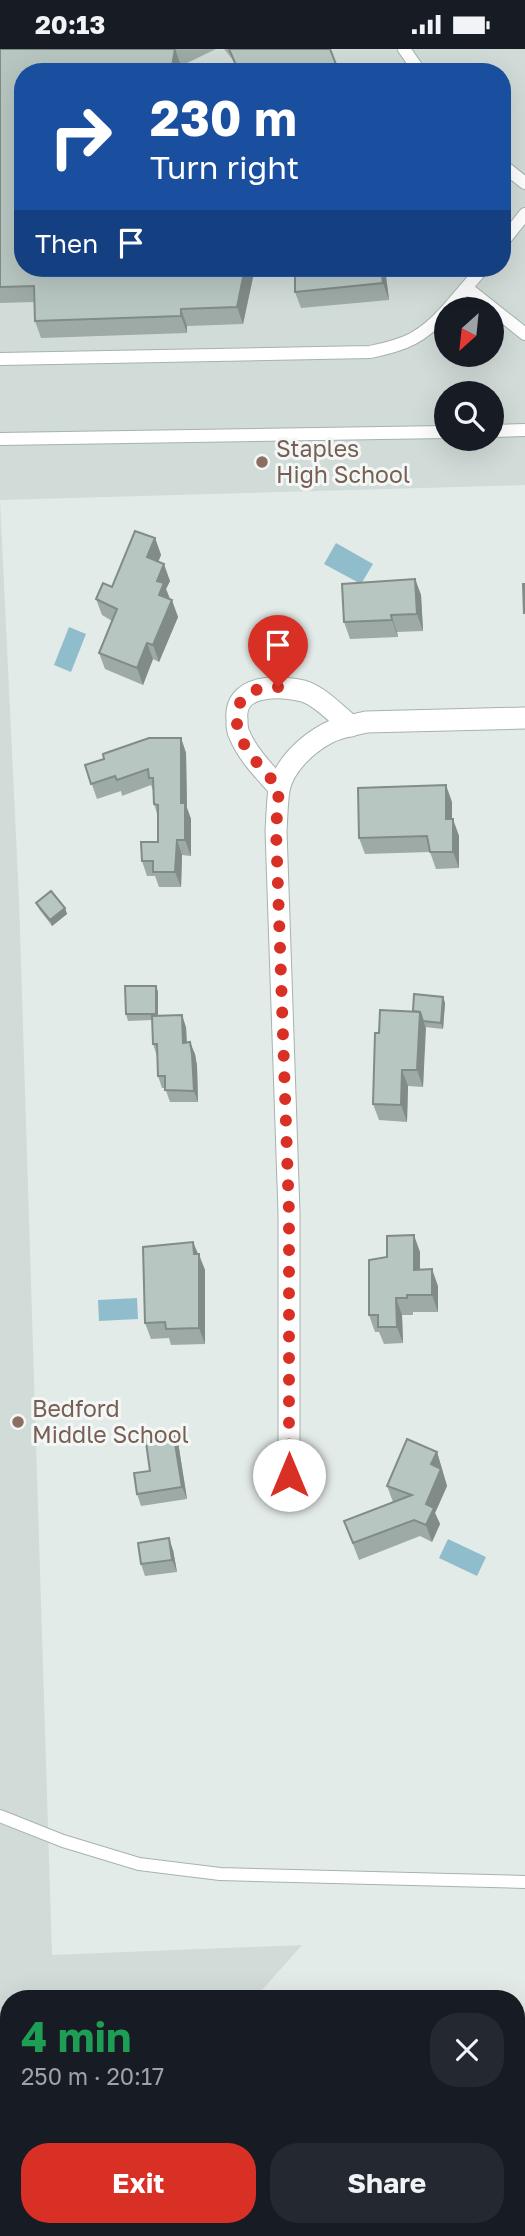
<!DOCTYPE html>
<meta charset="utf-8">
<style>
:root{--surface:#171b24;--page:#242831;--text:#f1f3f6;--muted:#9ea1a6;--accent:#d93025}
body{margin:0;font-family:"Golos Text",sans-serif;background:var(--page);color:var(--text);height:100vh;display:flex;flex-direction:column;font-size:26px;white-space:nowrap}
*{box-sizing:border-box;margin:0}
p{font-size:23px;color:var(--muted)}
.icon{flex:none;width:38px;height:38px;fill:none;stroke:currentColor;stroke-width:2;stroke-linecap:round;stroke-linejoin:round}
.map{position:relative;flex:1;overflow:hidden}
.side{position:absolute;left:0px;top:1941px;width:525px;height:247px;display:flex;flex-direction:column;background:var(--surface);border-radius:28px 28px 0 0;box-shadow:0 7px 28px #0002}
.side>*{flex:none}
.top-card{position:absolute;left:14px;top:14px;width:497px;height:214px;border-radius:28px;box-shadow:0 7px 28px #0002;background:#1a4fa0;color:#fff;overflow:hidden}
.needle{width:46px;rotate:207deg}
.tools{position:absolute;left:434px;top:248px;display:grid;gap:14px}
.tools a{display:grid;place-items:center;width:70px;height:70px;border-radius:50%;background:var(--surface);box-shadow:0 7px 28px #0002;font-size:35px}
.pin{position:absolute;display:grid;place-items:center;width:60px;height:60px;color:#fff;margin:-72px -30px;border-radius:50% 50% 50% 0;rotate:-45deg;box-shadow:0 0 7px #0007}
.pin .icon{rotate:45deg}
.me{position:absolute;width:77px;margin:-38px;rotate:0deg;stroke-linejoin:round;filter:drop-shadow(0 0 5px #0008)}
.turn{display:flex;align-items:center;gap:24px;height:147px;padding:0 21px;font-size:32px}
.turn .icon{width:91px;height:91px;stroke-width:2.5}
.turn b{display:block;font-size:49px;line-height:60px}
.then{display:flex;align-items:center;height:66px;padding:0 21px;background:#0003;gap:14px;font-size:26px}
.round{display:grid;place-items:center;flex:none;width:74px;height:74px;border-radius:28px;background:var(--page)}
.head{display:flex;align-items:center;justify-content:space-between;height:119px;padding:0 21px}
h1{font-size:42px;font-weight:700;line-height:52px;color:#1e9e55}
.button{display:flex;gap:14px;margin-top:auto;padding:14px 21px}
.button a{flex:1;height:80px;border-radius:28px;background:var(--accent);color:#fff;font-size:28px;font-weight:700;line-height:80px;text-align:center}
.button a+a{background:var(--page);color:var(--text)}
.status{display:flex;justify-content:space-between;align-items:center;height:49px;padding:0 35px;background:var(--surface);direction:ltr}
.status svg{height:19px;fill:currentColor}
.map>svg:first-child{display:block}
</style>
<div class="status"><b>20:13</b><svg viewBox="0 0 49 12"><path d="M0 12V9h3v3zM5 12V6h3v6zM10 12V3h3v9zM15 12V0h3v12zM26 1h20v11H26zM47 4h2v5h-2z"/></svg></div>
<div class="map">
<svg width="525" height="2187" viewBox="0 0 525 2187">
<rect width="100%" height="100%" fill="#e3ebe8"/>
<path fill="#d1dbd7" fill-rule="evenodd" d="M 0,0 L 525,0 L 525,436 L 0,451 L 19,850 L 52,1906 L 302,1896 L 255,1949 L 9,1950 L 9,2179 L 56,2179 L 56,2187 L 0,2187 ZM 23,23 L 502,23 L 502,219 L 23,219 ZM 446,261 L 492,261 L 492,306 L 446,306 ZM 446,345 L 492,345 L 492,390 L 446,390 Z"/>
<g fill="#90bdcb">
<path d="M 336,494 L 373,515 L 361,535 L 324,515 Z"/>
<path d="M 69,578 L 86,585 L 71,623 L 54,616 Z"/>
<path d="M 137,1249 L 138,1270 L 99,1272 L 98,1251 Z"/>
<path d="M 448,1490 L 486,1508 L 477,1527 L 439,1509 Z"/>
</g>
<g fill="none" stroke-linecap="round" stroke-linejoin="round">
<defs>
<g id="lane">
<path d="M 404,0 L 420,23"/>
<path d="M 502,116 L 525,134"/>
<path d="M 502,194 L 525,165"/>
<path d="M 467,239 L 525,285"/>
<path d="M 447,261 L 483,219"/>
<path d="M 0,310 L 370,303 C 405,296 422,289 446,262"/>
<path d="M 492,382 L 525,381"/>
<path d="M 0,390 L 446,383"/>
<path d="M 0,1767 L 63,1792 L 139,1815 L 220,1825 L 525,1833"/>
<path d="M 516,2111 L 525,2113"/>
<path d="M 516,2169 L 525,2169"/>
</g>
<g id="street">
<path d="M 279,739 C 265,723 248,706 240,687 C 237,682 237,677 237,671 C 233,635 278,636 303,642 C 320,647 337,666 351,677"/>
<path d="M 289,1426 L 289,1164 L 276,781 C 277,768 277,754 279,741 C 283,717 307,695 328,684 C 339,678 354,676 366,673 L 525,669"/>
</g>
</defs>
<use href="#lane" stroke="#a6b3af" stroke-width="14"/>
<use href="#street" stroke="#a6b3af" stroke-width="23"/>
<use href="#lane" stroke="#fff" stroke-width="12"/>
<use href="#street" stroke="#fff" stroke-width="21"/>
</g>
<g fill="#9eaaa6">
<path d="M 0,0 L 216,0 L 181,17 L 180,23 L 23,23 L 23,219 L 255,219 L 243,275 L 187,277 L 187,284 L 41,289 L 35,272 L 34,253 L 0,254 Z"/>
<path d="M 224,0 L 330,0 L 339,23 L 238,23 L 233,11 Z"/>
<path d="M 295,219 L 385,219 L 389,251 L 301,259 L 295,243 Z"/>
<path d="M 155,489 L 161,506 L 158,513 L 170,532 L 166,540 L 178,568 L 159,613 L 153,610 L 143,636 L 105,620 L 99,604 L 112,572 L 102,566 L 96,550 L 112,538 Z"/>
<path d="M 415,530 L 421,546 L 423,582 L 397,583 L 398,588 L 350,590 L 344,573 Z"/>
<path d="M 181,689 L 186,704 L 187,759 L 191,770 L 191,807 L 182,806 L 181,838 L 159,838 L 155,827 L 147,827 L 142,812 L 158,793 L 158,768 L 154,755 L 154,743 L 151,736 L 122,747 L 121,742 L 97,750 L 85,716 Z"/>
<path d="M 452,753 L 452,770 L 459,787 L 459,819 L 436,820 L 430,803 L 365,805 L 359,789 Z"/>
<path d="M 36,854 L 65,859 L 67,865 L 52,877 L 39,860 Z"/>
<path d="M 156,937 L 158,943 L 158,967 L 186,978 L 187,993 L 195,1005 L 197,1017 L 198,1053 L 170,1053 L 165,1039 L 162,1039 L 158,1027 L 157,1007 L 153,995 L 152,971 L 128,972 L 126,965 Z"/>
<path d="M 443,948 L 445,954 L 443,980 L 425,978 L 423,1038 L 408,1037 L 407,1073 L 379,1071 L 373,1055 L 379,984 L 413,962 Z"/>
<path d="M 420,1203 L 420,1221 L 438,1237 L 438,1263 L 413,1263 L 413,1266 L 402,1266 L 403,1294 L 384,1295 L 379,1283 L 375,1283 L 369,1266 Z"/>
<path d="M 198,1205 L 199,1205 L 205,1221 L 205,1295 L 171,1296 L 169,1289 L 151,1290 L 145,1274 Z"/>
<path d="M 178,1393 L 187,1450 L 141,1457 L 137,1445 L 150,1422 Z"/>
<path d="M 437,1403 L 447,1437 L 435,1464 L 440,1475 L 432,1493 L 420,1487 L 359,1511 L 344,1472 L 393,1453 L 387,1437 Z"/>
<path d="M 173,1501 L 177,1523 L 145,1527 L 141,1515 Z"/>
</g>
<g fill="#818b87">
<path d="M 175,0 L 181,17 L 180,23 L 171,23 Z"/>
<path d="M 245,219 L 255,219 L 243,275 L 237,258 Z"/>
<path d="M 381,219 L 385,219 L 389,251 L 383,234 Z"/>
<path d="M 181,260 L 187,277 L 187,284 L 181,267 Z"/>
<path d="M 155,489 L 161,506 L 153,525 L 147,508 Z"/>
<path d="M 164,515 L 170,532 L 166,540 L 170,551 L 159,546 L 157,532 Z"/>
<path d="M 415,530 L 421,546 L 423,582 L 417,565 Z"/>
<path d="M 172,551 L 178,568 L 159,613 L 153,596 Z"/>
<path d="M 391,566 L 397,583 L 398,588 L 392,571 Z"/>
<path d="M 147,594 L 153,610 L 143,636 L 137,619 Z"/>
<path d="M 181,689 L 186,704 L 187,759 L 191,770 L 191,807 L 185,791 L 181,754 Z"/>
<path d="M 446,736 L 452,753 L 452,787 L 446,770 Z"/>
<path d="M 453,770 L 459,787 L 459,819 L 453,803 Z"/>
<path d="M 177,791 L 182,806 L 181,838 L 175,823 Z"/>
<path d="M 65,859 L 67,865 L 52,877 L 50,871 Z"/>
<path d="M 156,937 L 158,943 L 158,971 L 156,965 Z"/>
<path d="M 443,948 L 445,954 L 443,980 L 441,974 Z"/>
<path d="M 420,963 L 426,979 L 423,1038 L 417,1021 Z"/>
<path d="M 182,966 L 186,978 L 187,1005 L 183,994 Z"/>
<path d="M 190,993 L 195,1005 L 197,1017 L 198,1053 L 194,1042 Z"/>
<path d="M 402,1021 L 408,1037 L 407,1073 L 401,1056 Z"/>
<path d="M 414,1186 L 420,1203 L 420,1237 L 414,1221 Z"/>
<path d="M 193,1193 L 205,1221 L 205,1295 L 199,1279 Z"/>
<path d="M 432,1220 L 438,1237 L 438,1263 L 432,1246 Z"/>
<path d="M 396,1249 L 402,1266 L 403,1294 L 397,1278 Z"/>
<path d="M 173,1382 L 178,1393 L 187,1450 L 182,1438 Z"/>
<path d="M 437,1403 L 447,1437 L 435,1464 L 440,1475 L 432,1493 L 426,1476 L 426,1455 L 431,1415 Z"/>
<path d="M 169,1489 L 173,1501 L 177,1523 L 172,1511 Z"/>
</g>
<g fill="#b8c6c1" stroke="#818b87" stroke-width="2">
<path d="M 0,0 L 175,0 L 171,23 L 23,23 L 23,219 L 245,219 L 237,258 L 181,260 L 181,267 L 35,272 L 34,237 L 0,238 Z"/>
<path d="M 229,0 L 330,0 L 339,23 L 239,23 Z"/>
<path d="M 295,219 L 381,219 L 383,234 L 295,243 Z"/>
<path d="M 135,482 L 155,489 L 147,508 L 164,515 L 157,532 L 164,534 L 159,546 L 172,551 L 153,596 L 147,594 L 137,619 L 99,604 L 117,560 L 96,550 L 103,534 L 112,538 Z"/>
<path d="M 415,530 L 417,565 L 391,566 L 392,571 L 344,573 L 342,535 Z"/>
<path d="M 523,535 L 525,535 L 524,565 Z"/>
<path d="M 149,689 L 181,689 L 181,754 L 185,754 L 185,791 L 177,791 L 175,823 L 153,823 L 153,812 L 142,812 L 141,793 L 158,793 L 158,756 L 154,755 L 153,729 L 149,729 L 148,720 L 117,731 L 115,727 L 91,735 L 85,716 L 104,710 L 103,705 Z"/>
<path d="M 446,736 L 446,770 L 453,770 L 453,803 L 430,803 L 427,787 L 359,789 L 358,739 Z"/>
<path d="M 51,842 L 65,859 L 50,871 L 36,854 Z"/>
<path d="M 125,937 L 156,937 L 156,965 L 126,965 Z"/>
<path d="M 414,945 L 443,948 L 441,974 L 423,972 L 420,963 L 413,962 Z"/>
<path d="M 380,961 L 420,963 L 417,1021 L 402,1021 L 401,1056 L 373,1055 L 375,984 L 379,984 Z"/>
<path d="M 182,966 L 183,994 L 190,993 L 192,1005 L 194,1042 L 165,1041 L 165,1027 L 158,1027 L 157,995 L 153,995 L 152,967 Z"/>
<path d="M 414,1186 L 414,1221 L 432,1220 L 432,1246 L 407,1246 L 407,1249 L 396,1249 L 397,1278 L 378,1278 L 378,1266 L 369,1266 L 369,1211 L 387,1208 L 387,1187 Z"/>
<path d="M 193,1193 L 194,1205 L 199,1205 L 199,1279 L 166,1280 L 165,1273 L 145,1274 L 143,1198 Z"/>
<path d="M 173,1382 L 182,1438 L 137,1445 L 134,1424 L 150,1422 L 145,1386 Z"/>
<path d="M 407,1390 L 437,1403 L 431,1415 L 441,1420 L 426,1455 L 434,1459 L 426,1476 L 414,1471 L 353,1494 L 344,1472 L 412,1446 L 387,1437 Z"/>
<path d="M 169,1489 L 172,1511 L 141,1515 L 138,1494 Z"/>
<path d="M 278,2183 L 279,2187 L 258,2187 Z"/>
</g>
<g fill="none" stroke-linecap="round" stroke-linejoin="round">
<path stroke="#d93025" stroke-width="12" stroke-dasharray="0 21.6" d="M 278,638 C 271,639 263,639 256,641 C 249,643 243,648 240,654 C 226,687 260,716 279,739 L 276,780 L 289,1164 L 289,1426"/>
</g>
<g fill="#8d6e63" stroke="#f3f8f6" stroke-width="2.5">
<circle cx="262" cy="413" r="7"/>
<circle cx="18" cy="1373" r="7"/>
</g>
<g text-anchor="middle" stroke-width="6" stroke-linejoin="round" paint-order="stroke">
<g font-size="23" fill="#785e54" stroke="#f3f8f6" text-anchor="start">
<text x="276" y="408">Staples<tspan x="276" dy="26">High School</tspan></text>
<text x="32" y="1368">Bedford<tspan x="32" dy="26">Middle School</tspan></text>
</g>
</g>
</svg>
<div class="tools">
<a><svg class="needle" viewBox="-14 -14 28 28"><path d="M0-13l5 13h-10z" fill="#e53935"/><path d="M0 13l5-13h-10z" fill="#9ea1a6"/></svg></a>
<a><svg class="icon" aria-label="search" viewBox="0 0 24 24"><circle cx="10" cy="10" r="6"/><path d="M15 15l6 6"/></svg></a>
</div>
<div class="pin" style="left:278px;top:638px;background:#d93025"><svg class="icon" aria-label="arrive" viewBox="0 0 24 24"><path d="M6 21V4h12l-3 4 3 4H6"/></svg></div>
<svg class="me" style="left:289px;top:1426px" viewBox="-20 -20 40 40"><circle r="19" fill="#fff"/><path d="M0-13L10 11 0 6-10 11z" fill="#d93025"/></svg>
<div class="top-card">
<div class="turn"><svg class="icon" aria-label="right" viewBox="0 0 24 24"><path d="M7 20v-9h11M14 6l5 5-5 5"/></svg><div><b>230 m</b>Turn right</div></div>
<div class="then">Then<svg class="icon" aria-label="arrive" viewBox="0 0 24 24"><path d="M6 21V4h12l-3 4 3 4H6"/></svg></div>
</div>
<section class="side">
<div class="head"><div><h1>4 min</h1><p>250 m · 20:17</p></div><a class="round"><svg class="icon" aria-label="close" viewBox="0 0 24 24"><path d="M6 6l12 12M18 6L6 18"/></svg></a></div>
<div class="button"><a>Exit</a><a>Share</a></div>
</section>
</div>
